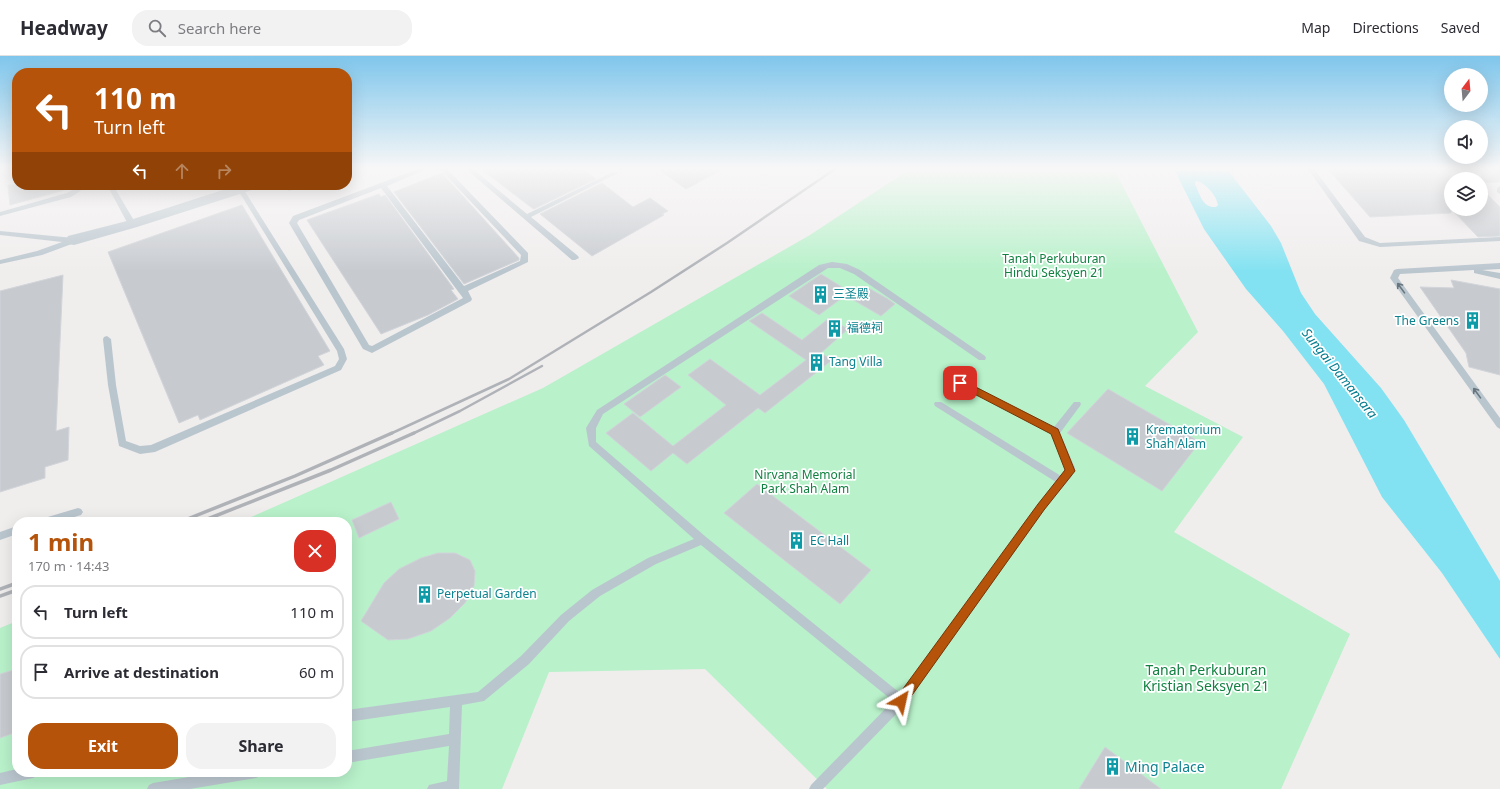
<!DOCTYPE html>
<meta charset="utf-8">
<style>
:root{--surface:#fff;--page:#f2f2f3;--text:#2b2b33;--muted:#7c7c81;--line:#e1e1e2;--accent:#b45309}
body{margin:0;font-family:"Noto Sans","Noto Sans SC",sans-serif;background:var(--page);color:var(--text);height:100vh;display:flex;flex-direction:column;font-size:15px;white-space:nowrap}
*{box-sizing:border-box;margin:0}
p{font-size:13px;color:var(--muted)}
.icon{flex:none;width:22px;height:22px;fill:none;stroke:currentColor;stroke-width:2;stroke-linecap:round;stroke-linejoin:round}
.map{position:relative;flex:1;overflow:hidden}
.drawer{position:absolute;left:12px;top:461px;width:340px;height:260px;display:flex;flex-direction:column;background:var(--surface);border-radius:16px;box-shadow:0 4px 16px #0002}
.drawer>*{flex:none}
.guide{position:absolute;left:12px;top:12px;width:340px;height:122px;border-radius:16px;box-shadow:0 4px 16px #0002;background:#b45309;color:#fff;overflow:hidden}
.needle{width:26px;rotate:16deg}
.buttons{position:absolute;left:1444px;top:12px;display:grid;gap:8px}
.buttons a{display:grid;place-items:center;width:44px;height:44px;border-radius:50%;background:var(--surface);box-shadow:0 4px 16px #0002;font-size:20px}
.pin{position:absolute;display:grid;place-items:center;width:34px;height:34px;color:#fff;margin:-17px;border-radius:8px;box-shadow:0 2px 6px #0006}
.me{position:absolute;width:44px;margin:-22px;rotate:36deg;stroke-linejoin:round;filter:drop-shadow(0 0 3px #0008)}
.turn{display:flex;align-items:center;gap:14px;height:84px;padding:0 16px;font-size:18px}
.turn .icon{width:52px;height:52px;stroke-width:2.5}
.turn b{display:block;font-size:28px;line-height:34px}
.lanes{display:flex;align-items:center;height:38px;padding:0 16px;background:#0003;justify-content:center;gap:20px;direction:ltr}
.lanes .off{opacity:.35}
.round{display:grid;place-items:center;flex:none;width:42px;height:42px;border-radius:16px;background:var(--page)}
.head{display:flex;align-items:center;justify-content:space-between;height:68px;padding:0 16px}
h1{font-size:24px;font-weight:700;line-height:30px;color:var(--accent)}
.primary-button{display:flex;gap:8px;margin-top:auto;padding:8px 16px}
.primary-button a{flex:1;height:46px;border-radius:16px;background:var(--accent);color:#fff;font-size:16px;font-weight:700;line-height:46px;text-align:center}
.primary-button a+a{background:var(--page);color:var(--text)}
ul{padding:0;list-style:none}
li{display:flex;align-items:center;gap:12px;height:54px;margin:0 8px 6px;padding:0 8px;border:2px solid var(--line);border-radius:16px}
li div{flex:1}
li b{display:block;font-size:15px}
li em{font-style:normal}
header{display:flex;align-items:center;gap:24px;box-sizing:border-box;height:56px;padding:0 20px;background:var(--surface);border-bottom:1px solid var(--line)}
header strong{font-size:19px}
nav{display:flex;gap:22px;margin-inline-start:auto;font-size:14px}
.search{width:280px;height:36px;background:var(--page);display:flex;align-items:center;gap:10px;box-sizing:border-box;padding:0 14px;border-radius:16px;color:var(--muted);font-size:15px}
.map>svg:first-child{display:block}
</style>
<header>
<strong>Headway</strong>
<div class="search"><svg class="icon" aria-label="search" viewBox="0 0 24 24"><circle cx="10" cy="10" r="6"/><path d="M15 15l6 6"/></svg>Search here</div>
<nav><a>Map</a><a>Directions</a><a>Saved</a></nav>
</header>
<div class="map">
<svg width="1500" height="733" viewBox="0 0 1500 733">
<rect width="100%" height="100%" fill="#f0eded"/>
<path fill="#b8f1ca" d="M 910,113 L 1114,113 L 1198,276 L 1145,330 L 1243,381 L 1174,476 L 1350,578 L 1281,733 L 827,733 L 705,613 L 549,616 L 502,733 L 0,733 L 0,572 L 17,565 L 17,716 L 347,716 L 347,466 L 240,466 L 543,332 L 810,179 Z"/>
<path fill="#82e2f1" fill-rule="evenodd" d="M 1174,113 L 1227,113 L 1271,170 L 1281,187 L 1301,237 L 1315,258 L 1381,332 L 1404,364 L 1500,525 L 1500,603 L 1442,517 L 1382,441 L 1324,328 L 1283,275 L 1246,233 L 1204,173 ZM 1196,125 C 1205,126 1217,140 1218,149 L 1216,151 C 1202,152 1200,138 1195,128 Z"/>
<g fill="#c7cbd0" stroke="#d1d4d9">
<path d="M 481,113 L 582,113 L 596,123 L 534,153 L 532,152 Z"/>
<path d="M 658,113 L 723,113 L 686,133 Z"/>
<path d="M 1328,113 L 1451,113 L 1451,153 L 1481,153 L 1481,132 L 1500,151 L 1500,180 L 1478,181 L 1451,153 L 1451,157 L 1370,161 Z"/>
<path d="M 1481,113 L 1500,113 L 1500,126 L 1481,127 Z"/>
<path d="M 442,117 L 519,202 L 519,204 L 464,228 L 394,136 Z"/>
<path d="M 602,127 L 633,151 L 650,142 L 668,155 L 662,158 L 664,159 L 592,200 L 540,158 Z"/>
<path d="M 8,129 L 67,129 L 68,133 L 10,149 Z"/>
<path d="M 379,138 L 381,141 L 385,139 L 454,233 L 451,234 L 458,243 L 428,259 L 381,278 L 307,164 Z"/>
<path d="M 242,149 L 330,295 L 318,300 L 324,309 L 200,364 L 198,359 L 179,367 L 108,196 Z"/>
<path d="M 821,218 L 850,236 L 819,259 L 789,240 Z"/>
<path d="M 63,219 L 56,375 L 69,371 L 68,404 L 45,411 L 45,422 L 0,436 L 0,235 Z"/>
<path d="M 1451,224 L 1500,233 L 1500,319 L 1469,311 L 1466,297 L 1420,231 L 1454,232 Z"/>
<path d="M 865,230 L 888,243 L 895,248 L 881,260 L 850,242 Z"/>
<path d="M 762,257 L 802,284 L 829,262 L 848,273 L 821,297 L 832,304 L 765,357 L 758,352 L 687,408 L 673,397 L 651,415 L 606,377 L 633,357 L 673,390 L 726,349 L 688,319 L 710,303 L 760,339 L 806,304 L 749,265 Z"/>
<path d="M 665,319 L 681,331 L 640,361 L 624,348 Z"/>
<path d="M 1108,333 L 1200,386 L 1162,435 L 1067,377 Z"/>
<path d="M 757,428 L 871,514 L 840,548 L 724,457 Z"/>
<path d="M 391,446 L 399,463 L 359,482 L 352,464 Z"/>
<path d="M 438,497 L 455,497 L 470,504 L 475,515 L 474,530 L 465,547 L 450,562 L 431,575 L 408,583 L 388,584 L 361,565 L 384,527 L 399,513 L 421,502 Z"/>
<path d="M 17,613 L 17,676 L 0,682 L 0,618 Z"/>
<path d="M 1105,691 L 1161,733 L 1079,733 Z"/>
</g>
<g fill="none" stroke-linecap="round" stroke-linejoin="round">
<g fill="#bac6ce" fill-rule="evenodd">
<path d="M 418,113 L 427,113 L 387,130 L 464,230 L 520,205 L 521,199 L 440,113 L 447,113 L 528,197 L 528,206 L 468,235 L 472,243 L 471,245 L 372,297 L 363,293 L 289,167 L 293,160 ZM 381,132 L 463,242 L 372,290 L 369,289 L 297,167 L 299,164 Z"/>
<path d="M 466,113 L 473,113 L 527,158 L 613,116 L 617,116 L 618,117 L 531,161 L 578,200 L 579,202 L 575,204 L 572,204 Z"/>
<path d="M 1308,113 L 1314,113 L 1365,181 L 1380,187 L 1500,181 L 1500,185 L 1380,191 L 1359,185 Z"/>
<path d="M 77,129 L 83,129 L 84,131 L 79,136 L 71,141 L 0,160 L 0,156 L 67,137 L 77,131 Z"/>
<path d="M 107,129 L 113,129 L 136,168 L 135,170 L 129,170 Z"/>
<path d="M 294,129 L 304,129 L 289,135 L 286,133 Z"/>
<path d="M 1500,130 L 1500,138 L 1497,136 L 1497,132 Z"/>
<path d="M 241,132 L 244,134 L 344,293 L 347,303 L 341,314 L 155,396 L 140,398 L 119,390 L 108,329 L 103,283 L 104,281 L 107,280 L 111,283 L 116,329 L 126,385 L 140,390 L 151,389 L 335,310 L 339,303 L 337,295 L 238,134 Z"/>
<path d="M 0,175 L 74,182 L 78,184 L 77,186 L 42,199 L 0,208 L 0,204 L 37,195 L 62,186 L 0,179 Z"/>
<path d="M 832,206 L 847,208 L 860,214 L 985,300 L 986,302 L 985,304 L 979,304 L 854,218 L 840,212 L 828,212 L 603,358 L 596,372 L 596,386 L 706,481 L 900,637 L 1038,448 L 1056,426 L 935,350 L 934,348 L 935,346 L 941,346 L 1061,420 L 1065,412 L 1051,378 L 957,329 L 956,327 L 957,325 L 963,325 L 1054,371 L 1074,346 L 1080,346 L 1081,348 L 1080,350 L 1060,377 L 1075,412 L 1072,420 L 1044,454 L 905,649 L 823,733 L 809,733 L 811,729 L 893,645 L 701,489 L 656,508 L 600,540 L 569,565 L 529,608 L 484,645 L 462,649 L 459,733 L 427,733 L 429,729 L 447,725 L 449,690 L 347,707 L 347,695 L 449,678 L 450,651 L 347,666 L 347,654 L 478,636 L 521,600 L 561,559 L 592,534 L 648,502 L 694,483 L 589,390 L 586,372 L 597,354 L 819,209 Z"/>
<path d="M 1500,207 L 1500,213 L 1482,214 L 1500,217 L 1500,223 L 1474,217 L 1474,214 L 1400,218 L 1398,222 L 1500,362 L 1500,373 L 1497,371 L 1390,222 L 1394,214 L 1397,213 Z"/>
<path d="M 78,452 L 81,453 L 83,456 L 81,459 L 58,466 L 39,466 L 41,463 Z"/>
<path d="M 17,470 L 17,478 L 0,484 L 0,476 Z"/>
<path d="M 17,713 L 17,716 L 39,716 L 37,720 L 33,722 L 0,729 L 0,717 Z"/>
<path d="M 219,716 L 262,716 L 260,720 L 256,722 L 190,733 L 147,733 L 149,729 L 153,727 Z"/>
</g>
<path fill="#bac6ce" fill-rule="evenodd" d="M 238,129 L 260,129 L 258,132 L 137,171 L 74,189 L 68,188 L 66,184 L 68,180 L 127,165 Z"/>
<g stroke="#afb3b8" stroke-width="2.5">
<path d="M 390,378 L 509,323 L 651,236 L 727,187 L 835,113"/>
<path d="M 412,378 L 460,355 L 542,310"/>
</g>
<g stroke="#afb3b8" stroke-width="3.5">
<path d="M 180,466 L 295,420 L 392,377"/>
<path d="M 200,466 L 331,414 L 414,377"/>
<path d="M 0,533 L 17,527"/>
<path d="M 0,540 L 17,534"/>
</g>
</g>
<defs><path id="oneway-shaft" d="M-6 0H5M1.5-3L5.5 0L1.5 3" fill="none" stroke-width="1.6" stroke-linecap="round" stroke-linejoin="round"/></defs>
<g stroke="#67757e">
<use href="#oneway-shaft" transform="translate(1401 232) rotate(-126)"/>
<use href="#oneway-shaft" transform="translate(1477 337) rotate(-126)"/>
</g>
<linearGradient id="sky" x2="0" y2="1"><stop stop-color="#7fc6ec"/><stop offset="0.52" stop-color="#f8f7f7"/><stop offset="1" stop-color="#f8f7f7" stop-opacity="0"/></linearGradient>
<rect width="1500" height="216" fill="url(#sky)"/>
<path fill="#b45309" stroke="#753606" d="M 960,323 L 1058,373 L 1075,415 L 1044,454 L 905,649 L 901,651 L 897,649 L 895,645 L 897,641 L 1038,448 L 1065,414 L 1051,378 L 957,329 L 955,327 L 957,324 Z"/>
<defs>
<symbol id="building-bare" viewBox="-9 -9 18 18"><path d="M-4-6H4V6H1V3H-1V6H-4ZM-2.5-4.3h1.7v1.8h-1.7ZM.8-4.3h1.7v1.8H.8ZM-2.5-1h1.7V.8h-1.7ZM.8-1h1.7V.8H.8Z" fill="#0f9aa8" stroke="#fff" stroke-width="2.5" paint-order="stroke"/></symbol>
</defs>
<g fill-rule="evenodd">
<use href="#building-bare" x="808" y="226" width="25" height="25"/>
<use href="#building-bare" x="1460" y="252" width="25" height="25"/>
<use href="#building-bare" x="822" y="260" width="25" height="25"/>
<use href="#building-bare" x="804" y="294" width="25" height="25"/>
<use href="#building-bare" x="1120" y="368" width="25" height="25"/>
<use href="#building-bare" x="784" y="472" width="25" height="25"/>
<use href="#building-bare" x="412" y="526" width="25" height="25"/>
<use href="#building-bare" x="1100" y="698" width="25" height="25"/>
</g>
<g text-anchor="middle" stroke-width="3.5" stroke-linejoin="round" paint-order="stroke">
<g font-size="12" fill="#118141" stroke="#fff">
<text x="1054" y="207">Tanah Perkuburan<tspan x="1054" dy="14">Hindu Seksyen 21</tspan></text>
<text x="805" y="423">Nirvana Memorial<tspan x="805" dy="14">Park Shah Alam</tspan></text>
</g>
<g font-size="12" fill="#0d838f" stroke="#fff" text-anchor="start">
<text x="833" y="242">三圣殿</text>
<text x="1459" y="269" text-anchor="end">The Greens</text>
<text x="847" y="276">福德祠</text>
<text x="829" y="310">Tang Villa</text>
<text x="1146" y="378">Krematorium<tspan x="1146" dy="14">Shah Alam</tspan></text>
<text x="810" y="489">EC Hall</text>
<text x="437" y="542">Perpetual Garden</text>
</g>
<g font-size="13" font-style="italic" fill="#067d90" stroke="#fff">
<text transform="translate(1340 317) rotate(51)" y="5">Sungai Damansara</text>
</g>
<g font-size="14" fill="#118141" stroke="#fff">
<text x="1206" y="619">Tanah Perkuburan<tspan x="1206" dy="16">Kristian Seksyen 21</tspan></text>
</g>
<g font-size="14" fill="#0d838f" stroke="#fff" text-anchor="start">
<text x="1125" y="716">Ming Palace</text>
</g>
</g>
</svg>
<div class="buttons">
<a><svg class="needle" viewBox="-14 -14 28 28"><path d="M0-13l5 13h-10z" fill="#e53935"/><path d="M0 13l5-13h-10z" fill="#7c7c81"/></svg></a>
<a><svg class="icon" aria-label="sound" viewBox="0 0 24 24"><path d="M4 9h4l5-4v14l-5-4H4zM17 9q2 3 0 6"/></svg></a>
<a><svg class="icon" aria-label="layers" viewBox="0 0 24 24"><path d="M12 4l9 5-9 5-9-5zM3 14l9 5 9-5"/></svg></a>
</div>
<div class="pin" style="left:960px;top:327px;background:#d93025"><svg class="icon" aria-label="arrive" viewBox="0 0 24 24"><path d="M6 21V4h12l-3 4 3 4H6"/></svg></div>
<svg class="me" style="left:901px;top:645px" viewBox="-20 -20 40 40"><path d="M0-17L14 15 0 8-14 15z" fill="#b45309" stroke="#fff" stroke-width="4"/></svg>
<div class="guide">
<div class="turn"><svg class="icon" aria-label="left" viewBox="0 0 24 24"><path d="M17 20v-9H6M10 6l-5 5 5 5"/></svg><div><b>110 m</b>Turn left</div></div>
<div class="lanes"><svg class="icon" aria-label="left" viewBox="0 0 24 24"><path d="M17 20v-9H6M10 6l-5 5 5 5"/></svg><svg class="icon off" aria-label="ahead" viewBox="0 0 24 24"><path d="M12 20V5M6 11l6-6 6 6"/></svg><svg class="icon off" aria-label="right" viewBox="0 0 24 24"><path d="M7 20v-9h11M14 6l5 5-5 5"/></svg></div>
</div>
<section class="drawer">
<div class="head"><div><h1>1 min</h1><p>170 m · 14:43</p></div><a class="round" style="background:#d93025;color:#fff"><svg class="icon" aria-label="close" viewBox="0 0 24 24"><path d="M6 6l12 12M18 6L6 18"/></svg></a></div>
<ul>
<li><svg class="icon" aria-label="left" viewBox="0 0 24 24"><path d="M17 20v-9H6M10 6l-5 5 5 5"/></svg><div><b>Turn left</b></div><em>110 m</em></li>
<li><svg class="icon" aria-label="arrive" viewBox="0 0 24 24"><path d="M6 21V4h12l-3 4 3 4H6"/></svg><div><b>Arrive at destination</b></div><em>60 m</em></li>
</ul>
<div class="primary-button"><a>Exit</a><a>Share</a></div>
</section>
</div>
